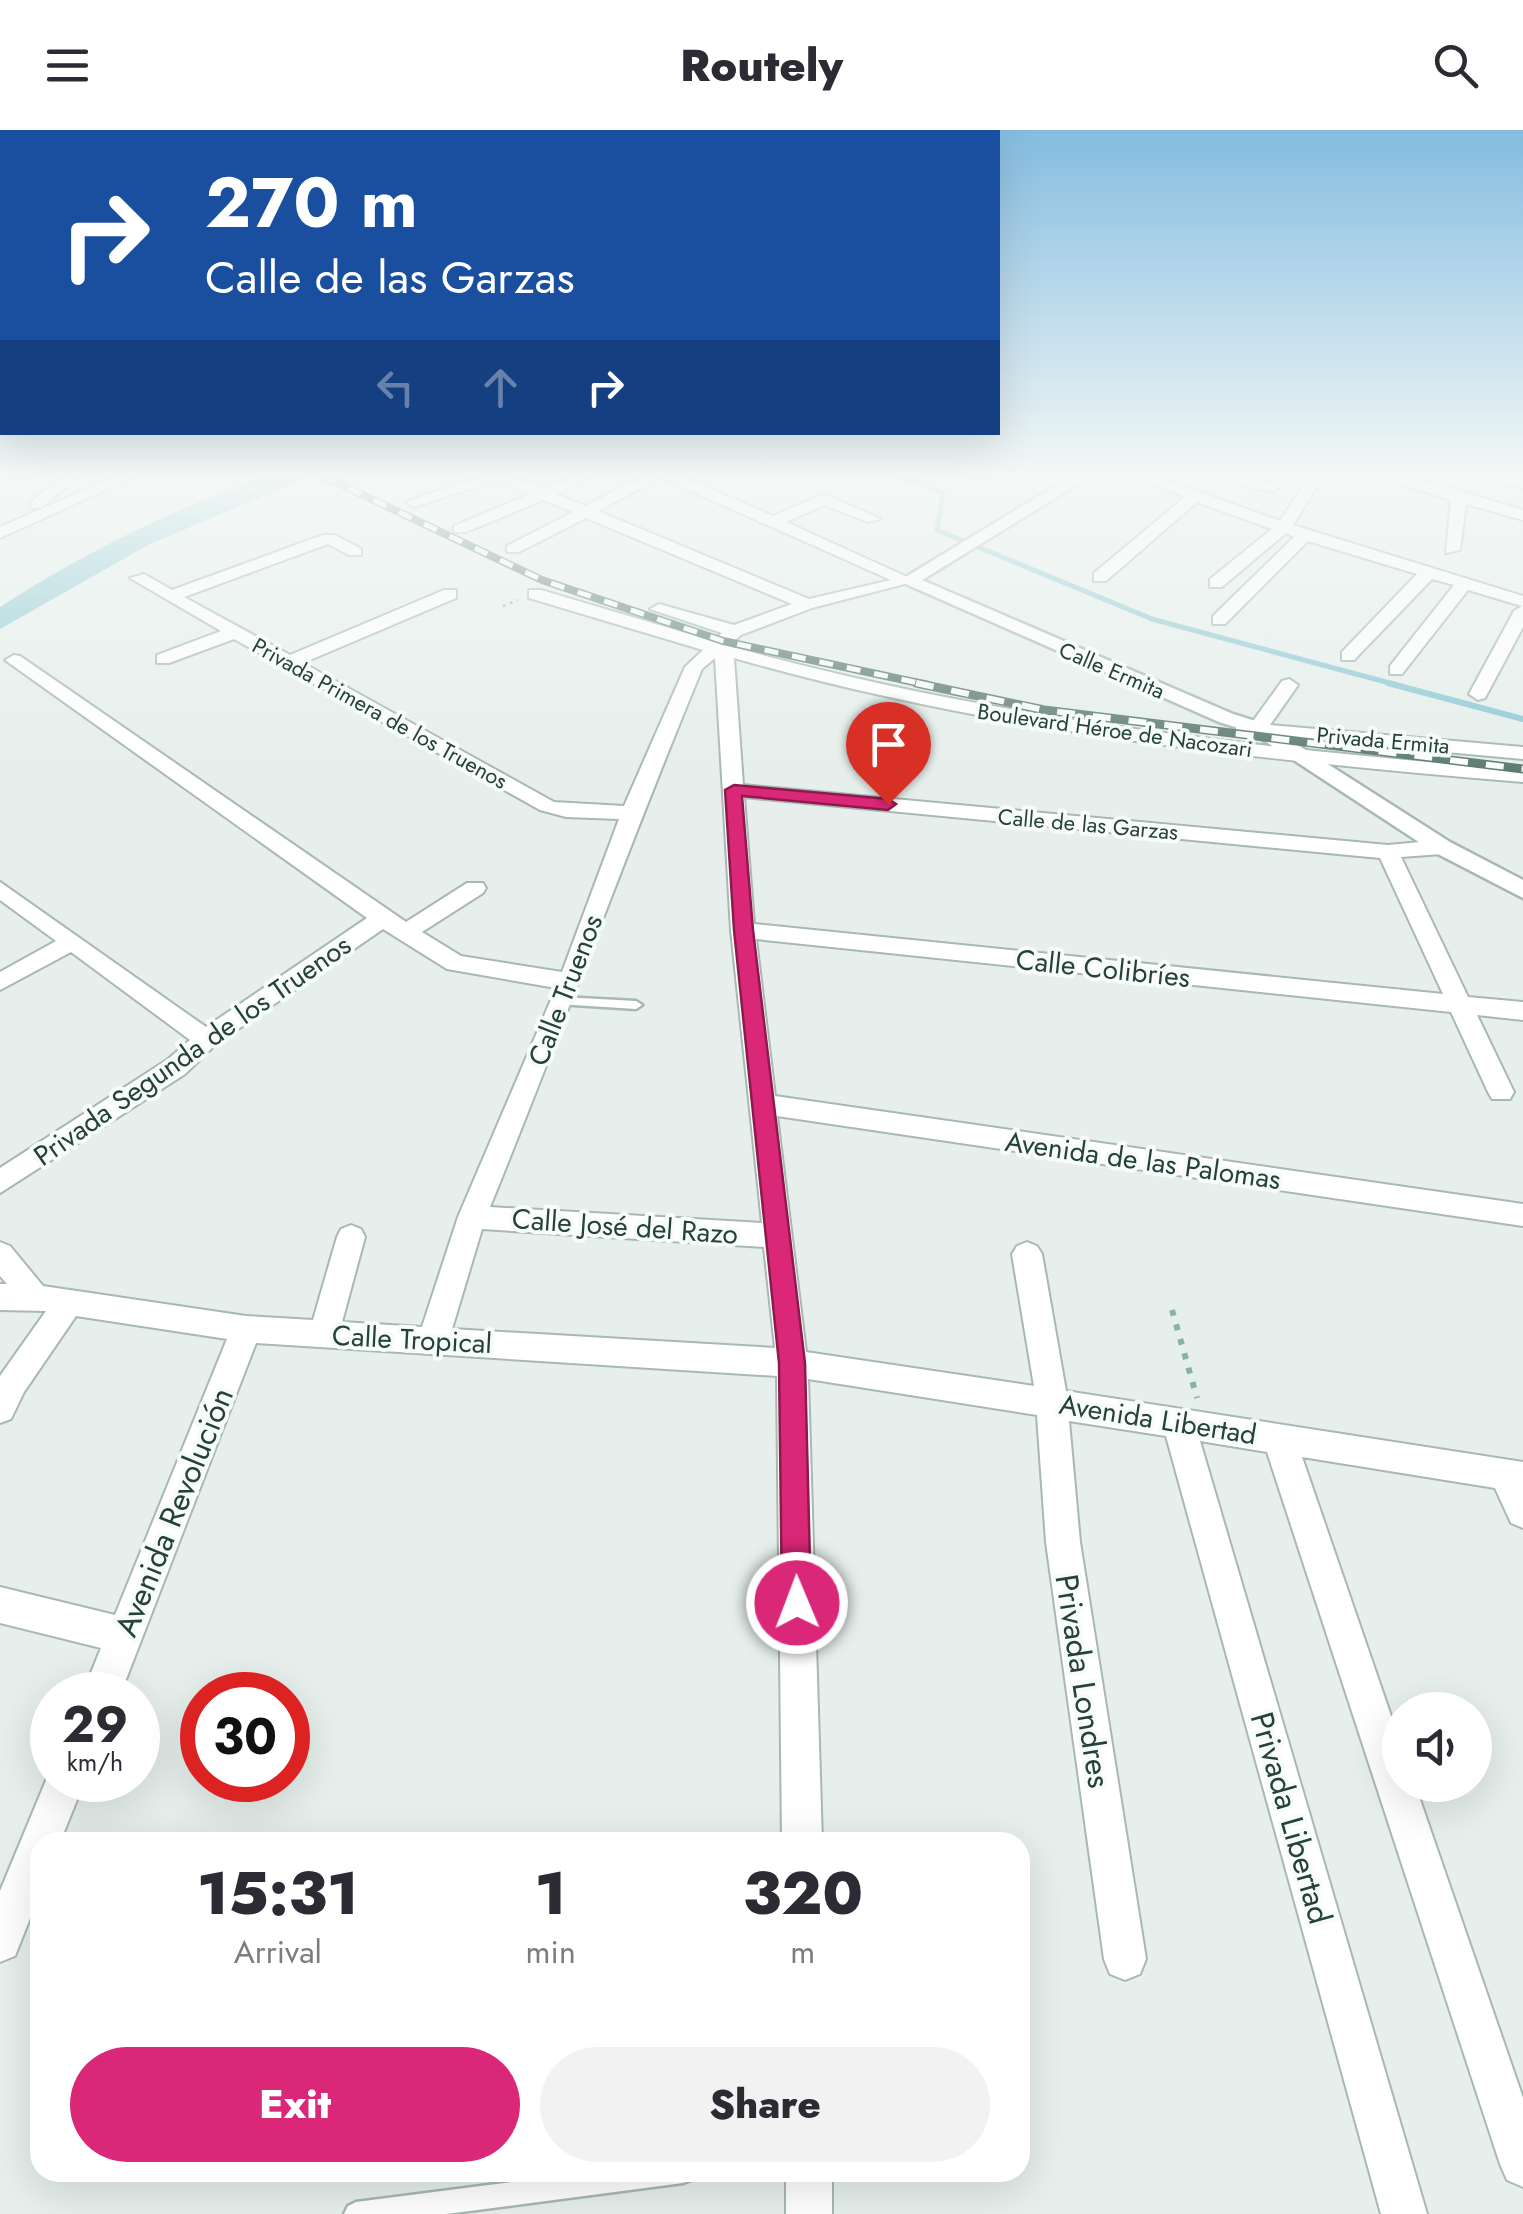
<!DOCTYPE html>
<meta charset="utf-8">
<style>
:root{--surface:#fff;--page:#f2f2f3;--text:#2b2b33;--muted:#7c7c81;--accent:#db2777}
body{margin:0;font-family:Jost,sans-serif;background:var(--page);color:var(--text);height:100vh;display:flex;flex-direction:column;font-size:38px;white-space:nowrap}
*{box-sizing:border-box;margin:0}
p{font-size:32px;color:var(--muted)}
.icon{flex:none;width:55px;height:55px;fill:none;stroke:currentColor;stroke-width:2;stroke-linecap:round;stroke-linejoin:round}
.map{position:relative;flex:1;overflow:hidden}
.sheet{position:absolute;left:30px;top:1702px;width:1000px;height:350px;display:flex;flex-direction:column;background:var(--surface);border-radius:30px;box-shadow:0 10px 40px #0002}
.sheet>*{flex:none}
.hud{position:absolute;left:0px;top:0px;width:1000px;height:305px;box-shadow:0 10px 40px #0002;background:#1a4fa0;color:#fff;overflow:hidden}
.fabs{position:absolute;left:1382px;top:1562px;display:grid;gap:20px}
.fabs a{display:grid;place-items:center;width:110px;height:110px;border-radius:50%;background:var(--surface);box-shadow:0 10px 40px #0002;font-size:50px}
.speed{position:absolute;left:30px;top:1542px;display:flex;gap:20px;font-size:50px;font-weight:700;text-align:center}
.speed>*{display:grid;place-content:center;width:130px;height:130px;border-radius:50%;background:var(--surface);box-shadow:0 10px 40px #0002;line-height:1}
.speed small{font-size:25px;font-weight:400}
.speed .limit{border:15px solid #d22;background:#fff;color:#111}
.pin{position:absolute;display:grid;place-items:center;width:85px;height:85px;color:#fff;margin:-102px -42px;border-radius:50% 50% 50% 0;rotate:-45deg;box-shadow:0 0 10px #0007}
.pin .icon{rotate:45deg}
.me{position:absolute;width:110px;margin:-55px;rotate:359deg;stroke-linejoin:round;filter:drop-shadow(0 0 8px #0008)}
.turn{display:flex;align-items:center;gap:35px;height:210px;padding:0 40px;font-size:45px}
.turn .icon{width:130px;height:130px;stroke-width:2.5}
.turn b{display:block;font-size:70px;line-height:85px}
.lanes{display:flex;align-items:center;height:95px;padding:0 40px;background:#0003;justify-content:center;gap:50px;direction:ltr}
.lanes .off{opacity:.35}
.eta{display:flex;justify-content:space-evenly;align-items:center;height:170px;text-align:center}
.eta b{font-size:60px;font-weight:800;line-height:70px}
.button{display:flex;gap:20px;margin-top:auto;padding:20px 40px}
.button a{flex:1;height:115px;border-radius:60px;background:var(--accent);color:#fff;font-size:40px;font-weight:800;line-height:115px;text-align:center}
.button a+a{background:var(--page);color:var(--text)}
header{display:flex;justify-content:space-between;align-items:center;height:130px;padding:0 40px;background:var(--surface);font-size:45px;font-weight:800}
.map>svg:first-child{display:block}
</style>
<header><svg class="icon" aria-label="menu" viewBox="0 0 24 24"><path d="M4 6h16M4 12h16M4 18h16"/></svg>Routely<svg class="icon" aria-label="search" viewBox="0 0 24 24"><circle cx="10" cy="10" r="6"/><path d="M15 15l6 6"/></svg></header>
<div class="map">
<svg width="1523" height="2084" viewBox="0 0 1523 2084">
<rect width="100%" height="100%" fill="#e6efeb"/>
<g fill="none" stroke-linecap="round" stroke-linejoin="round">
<path stroke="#8ec9d4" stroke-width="5" d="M 901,346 L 943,363 L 937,400 L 1152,489 L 1397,555"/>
<path stroke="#8ec9d4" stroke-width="6" d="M 1388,553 L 1523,589"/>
<path fill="#8ec9d4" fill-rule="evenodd" d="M 266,346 L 303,346 L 299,351 L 150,414 L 0,499 L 0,477 C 83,423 173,379 266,346 Z"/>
<defs>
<g id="service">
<path d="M 562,867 L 636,871 L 642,875 L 636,879 L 558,874 L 556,871 Z"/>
<path d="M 589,2042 L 694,2042 L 691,2050 L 683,2053 L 446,2084 L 344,2084 L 348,2076 L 356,2072 Z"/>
</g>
<g id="minor">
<path d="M 63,346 L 79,346 L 41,378 L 31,378 L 31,372 Z"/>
<path d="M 117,346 L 136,346 L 0,408 L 0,397 Z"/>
<path d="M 481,346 L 512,346 L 543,359 L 573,346 L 593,346 L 556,364 L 585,376 L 644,346 L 681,346 L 773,386 L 824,364 L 881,389 L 868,392 L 824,375 L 786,392 L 916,451 L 812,478 L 741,505 L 729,516 C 991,589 1252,618 1523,640 L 1523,652 C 1256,630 992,602 734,528 L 743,655 L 1388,715 L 1442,710 L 1453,717 L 1442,724 L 1401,727 L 1468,867 L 1523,872 L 1523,890 L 1477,885 L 1514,962 L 1510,969 L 1492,969 L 1488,962 L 1451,882 L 756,809 L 775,966 L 1523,1074 L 1523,1096 L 777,986 L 806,1222 L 1034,1256 L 1012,1124 L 1017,1116 L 1027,1112 L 1037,1116 L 1042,1124 L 1066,1261 L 1523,1332 L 1523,1398 L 1511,1393 L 1495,1358 L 1302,1327 L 1400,1612 L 1400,1655 L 1415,1655 L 1523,1968 L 1523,2057 L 1507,2050 L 1500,2034 L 1267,1322 L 1200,1311 L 1427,2084 L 1381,2084 L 1166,1306 L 1069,1291 L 1080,1412 L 1146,1829 L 1140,1844 L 1125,1850 L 1110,1844 L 1104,1829 L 1046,1412 L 1037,1285 L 808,1249 L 822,1712 L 782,1712 L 777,1246 L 256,1213 L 120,1565 L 82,1565 L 101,1518 L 0,1493 L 0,1457 L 115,1485 L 227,1209 L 76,1186 L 24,1262 L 11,1289 L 0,1293 L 0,1246 L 46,1181 L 0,1180 L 0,1154 L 7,1154 L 0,1146 L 0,1112 L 10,1116 L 43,1156 L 246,1186 L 313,1190 L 337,1107 L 341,1099 L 351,1095 L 361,1099 L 365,1107 L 342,1192 L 422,1197 L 458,1087 L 556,858 L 447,839 L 383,799 L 215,915 L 185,944 L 0,1063 L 0,1038 L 167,930 L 190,910 L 71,822 L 0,860 L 0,842 L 56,811 L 0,770 L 0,752 L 206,897 L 367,788 L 5,530 L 14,525 L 20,526 L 406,792 L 467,753 L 483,753 L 486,758 L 483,763 L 422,802 L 461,826 L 562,842 L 619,689 L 566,687 L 540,680 L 234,509 L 169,533 L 157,533 L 157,525 L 221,501 L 130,448 L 144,444 L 172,460 L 323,405 L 335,405 L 361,419 L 361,425 L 349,425 L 328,414 L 184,467 L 290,525 L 444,460 L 456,460 L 456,468 L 303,533 L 554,672 L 624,676 L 685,537 L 703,520 L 529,468 L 529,460 L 541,460 L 713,511 L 722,503 L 650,479 L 659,474 L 734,495 L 792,474 L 586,388 L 519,422 L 507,422 L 507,416 L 573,382 L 543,370 L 466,402 L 454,402 L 454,396 L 530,364 L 497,350 L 414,377 L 406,372 ZM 662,347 L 664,349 L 891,450 L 809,469 L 598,381 ZM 715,528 L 731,800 L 762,1093 L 490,1077 C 563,898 628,717 702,539 ZM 744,667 L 1380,728 L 1443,864 L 754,794 ZM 482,1099 L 764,1117 L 775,1218 L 452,1199 Z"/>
<path d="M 1133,346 L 1154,346 L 1280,391 L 1309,347 L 1319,347 L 1321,350 L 1293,395 L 1523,466 L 1523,497 L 1485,568 L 1478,570 L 1469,564 L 1514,481 L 1522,476 L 1468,460 L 1402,544 L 1390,544 L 1390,536 L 1454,455 L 1432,449 L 1354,530 L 1342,530 L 1342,522 L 1417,444 L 1308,411 L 1225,494 L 1213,494 L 1213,486 L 1294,407 L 1286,403 L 1222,457 L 1210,457 L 1210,449 L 1272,399 L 1197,372 L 1106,451 L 1094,451 L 1094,443 L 1185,367 Z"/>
<path d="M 1235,346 L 1277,355 L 1279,358 L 1272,362 L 1211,347 Z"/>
<path d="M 1376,346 C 1426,346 1475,367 1523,380 L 1523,390 L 1466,374 L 1460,420 L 1446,423 L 1451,370 Z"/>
<path d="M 1487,346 L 1523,349 L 1523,358 L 1489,349 Z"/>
<path d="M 1289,549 L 1298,555 L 1270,595 L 1523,617 L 1523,629 L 1236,603 L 1236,595 L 1251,594 L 1282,551 Z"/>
<path d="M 52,1636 L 52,1650 L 85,1650 L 60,1712 L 40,1712 L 40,1763 L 15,1826 L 0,1832 L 0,1761 Z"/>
<rect x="786" y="2042" width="46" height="42"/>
</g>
<path id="tertiary" d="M 1072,346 L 1091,346 L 922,450 L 1233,584 L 1265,594 L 1450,712 L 1523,750 L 1523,768 L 1434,722 L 1251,602 L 1219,592 L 899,451 Z"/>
</defs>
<use href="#service" stroke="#a8b8b2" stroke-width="5"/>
<use href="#minor" stroke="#a8b8b2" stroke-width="4"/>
<use href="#tertiary" stroke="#a8b8b2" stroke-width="5"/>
<path stroke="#86b3a5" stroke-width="2.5" stroke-dasharray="2.5 5" stroke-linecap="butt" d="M 503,476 L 518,470"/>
<path stroke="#86b3a5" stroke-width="6" stroke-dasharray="6 9" stroke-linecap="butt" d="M 1172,1180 L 1197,1268"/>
<use href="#service" fill="#fff" fill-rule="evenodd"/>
<use href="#minor" fill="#fff" fill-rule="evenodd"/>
<use href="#tertiary" fill="#fff" fill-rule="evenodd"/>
<defs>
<path id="rail-far1" d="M 323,346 L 542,450 L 723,511 L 928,555"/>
<path id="rail" d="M 916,553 L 1044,580 L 1523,639"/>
</defs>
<use href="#rail-far1" stroke="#5f7d75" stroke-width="8"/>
<use href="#rail" stroke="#5f7d75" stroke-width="9"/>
<use href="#rail-far1" stroke="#f7fbf9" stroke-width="5" stroke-dasharray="14" stroke-linecap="butt"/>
<use href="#rail" stroke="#f7fbf9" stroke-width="6" stroke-dasharray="18" stroke-linecap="butt"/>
</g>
<linearGradient id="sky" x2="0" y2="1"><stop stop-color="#84bce0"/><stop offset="0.54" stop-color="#f4f8f6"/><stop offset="1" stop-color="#f4f8f6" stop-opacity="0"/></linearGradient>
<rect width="1523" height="638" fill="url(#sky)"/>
<path fill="#db2777" stroke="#8e194d" stroke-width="2.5" d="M 734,655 L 888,669 L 896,674 L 888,680 L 742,666 L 753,800 L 805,1233 L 811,1473 L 807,1483 L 797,1487 L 786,1483 L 782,1473 L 779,1233 L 734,800 L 725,660 Z"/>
<g text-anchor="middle" stroke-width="8" stroke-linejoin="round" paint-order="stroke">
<g font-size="22" fill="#24423a" stroke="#f7fbf9">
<text transform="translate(1112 540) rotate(23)" y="8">Calle Ermita</text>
<text transform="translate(380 583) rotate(29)" y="8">Privada Primera de los Truenos</text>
<text transform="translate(1115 600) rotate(8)" y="8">Boulevard Héroe de Nacozari</text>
<text transform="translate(1383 610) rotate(5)" y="8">Privada Ermita</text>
<text transform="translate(1088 694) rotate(5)" y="8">Calle de las Garzas</text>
</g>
<g font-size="28" fill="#24423a" stroke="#f7fbf9">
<text transform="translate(1103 838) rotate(6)" y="10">Calle Colibríes</text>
<text transform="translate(565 860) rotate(-69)" y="10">Calle Truenos</text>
<text transform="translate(192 920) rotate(-35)" y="10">Privada Segunda de los Truenos</text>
<text transform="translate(1143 1030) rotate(8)" y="10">Avenida de las Palomas</text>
<text transform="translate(625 1096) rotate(4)" y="10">Calle José del Razo</text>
<text transform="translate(412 1209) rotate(3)" y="10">Calle Tropical</text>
<text transform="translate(1158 1289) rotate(9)" y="10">Avenida Libertad</text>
</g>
<g font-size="32" fill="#24423a" stroke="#f7fbf9">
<text transform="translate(174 1382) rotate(-68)" y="11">Avenida Revolución</text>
<text transform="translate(1083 1551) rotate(81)" y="11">Privada Londres</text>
<text transform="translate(1291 1688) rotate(74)" y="11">Privada Libertad</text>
</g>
</g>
</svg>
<div class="fabs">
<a><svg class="icon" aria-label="sound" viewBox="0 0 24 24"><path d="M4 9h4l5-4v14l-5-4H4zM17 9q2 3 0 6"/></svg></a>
</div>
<div class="speed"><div>29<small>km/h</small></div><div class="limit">30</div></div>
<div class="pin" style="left:888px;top:674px;background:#d93025"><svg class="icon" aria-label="arrive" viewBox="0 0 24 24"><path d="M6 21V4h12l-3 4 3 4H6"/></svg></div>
<svg class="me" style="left:797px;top:1473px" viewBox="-20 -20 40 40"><circle r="17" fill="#db2777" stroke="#fff" stroke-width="3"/><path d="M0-11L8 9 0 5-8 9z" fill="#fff"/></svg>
<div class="hud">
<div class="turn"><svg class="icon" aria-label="right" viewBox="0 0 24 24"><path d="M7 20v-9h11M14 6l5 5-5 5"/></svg><div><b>270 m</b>Calle de las Garzas</div></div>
<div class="lanes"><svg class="icon off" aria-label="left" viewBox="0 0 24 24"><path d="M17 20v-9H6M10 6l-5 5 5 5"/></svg><svg class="icon off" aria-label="ahead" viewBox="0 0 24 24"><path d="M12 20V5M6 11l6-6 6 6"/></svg><svg class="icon" aria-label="right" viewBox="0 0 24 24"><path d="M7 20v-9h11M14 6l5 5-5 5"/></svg></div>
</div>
<section class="sheet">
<div class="eta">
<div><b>15:31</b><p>Arrival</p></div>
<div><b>1</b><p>min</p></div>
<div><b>320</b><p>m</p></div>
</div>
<div class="button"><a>Exit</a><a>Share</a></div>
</section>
</div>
